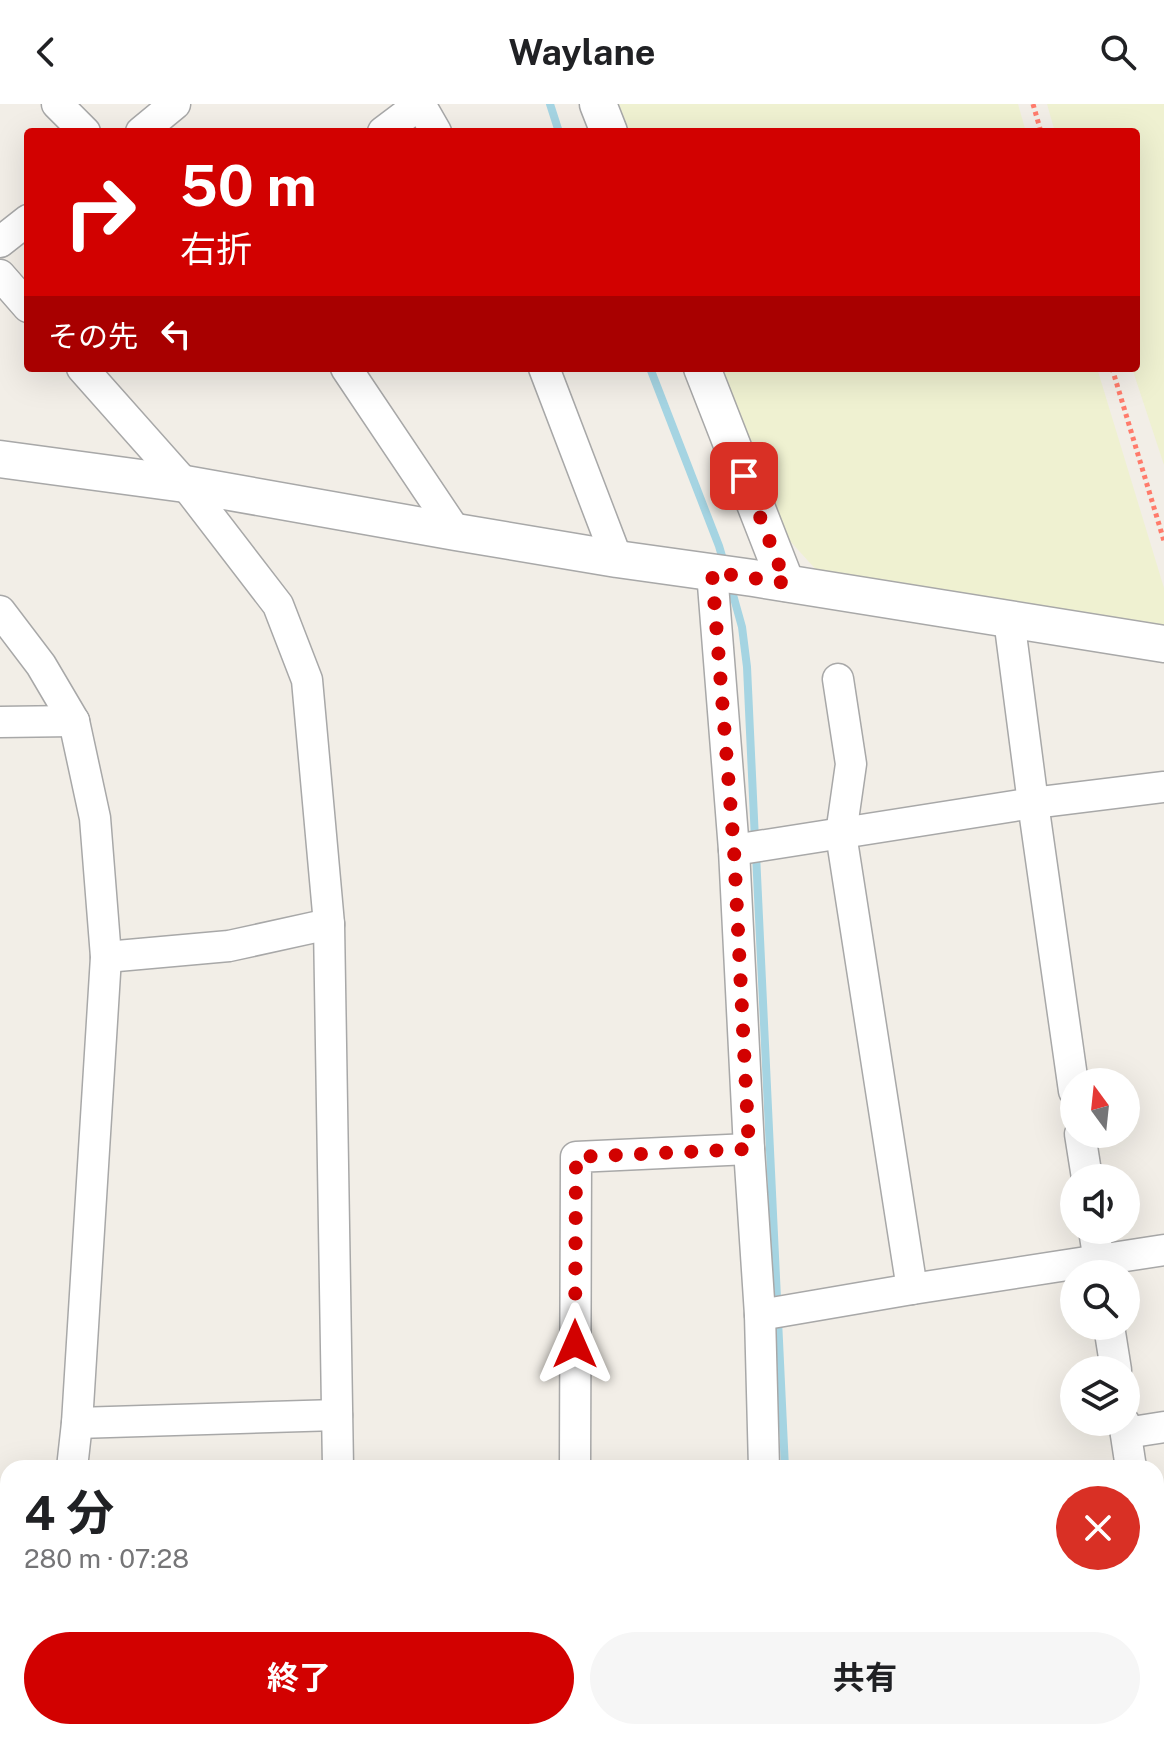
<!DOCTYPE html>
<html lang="ja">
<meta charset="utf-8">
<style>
:root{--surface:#fff;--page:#f6f6f6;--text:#202124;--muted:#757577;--accent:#d20100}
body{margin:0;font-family:"Public Sans","Noto Sans JP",sans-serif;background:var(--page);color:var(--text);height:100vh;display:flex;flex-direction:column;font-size:30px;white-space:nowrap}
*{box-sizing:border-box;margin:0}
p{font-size:26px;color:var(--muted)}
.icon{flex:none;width:44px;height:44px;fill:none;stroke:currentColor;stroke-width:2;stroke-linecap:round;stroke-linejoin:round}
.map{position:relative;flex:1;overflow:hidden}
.details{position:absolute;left:0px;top:1356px;width:1164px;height:280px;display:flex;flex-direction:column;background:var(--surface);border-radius:24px 24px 0 0;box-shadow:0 8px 32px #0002}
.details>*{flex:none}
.top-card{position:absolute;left:24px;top:24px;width:1116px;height:244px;border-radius:8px;box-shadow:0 8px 32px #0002;background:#d20100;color:#fff;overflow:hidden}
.needle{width:52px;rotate:345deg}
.fabs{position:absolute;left:1060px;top:964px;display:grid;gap:16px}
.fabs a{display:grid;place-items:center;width:80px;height:80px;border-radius:50%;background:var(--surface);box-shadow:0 8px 32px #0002;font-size:40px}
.pin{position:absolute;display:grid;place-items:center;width:68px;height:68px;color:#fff;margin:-34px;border-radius:16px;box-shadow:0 4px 12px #0006}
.me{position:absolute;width:88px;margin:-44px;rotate:0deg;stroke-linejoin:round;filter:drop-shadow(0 0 6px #0008)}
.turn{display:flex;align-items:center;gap:28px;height:168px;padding:0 24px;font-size:36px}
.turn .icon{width:104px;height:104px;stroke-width:2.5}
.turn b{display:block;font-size:56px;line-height:68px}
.then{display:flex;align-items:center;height:76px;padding:0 24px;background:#0003;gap:16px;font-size:30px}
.round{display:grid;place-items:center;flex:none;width:84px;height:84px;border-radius:42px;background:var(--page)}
.headline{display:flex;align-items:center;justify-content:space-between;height:136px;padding:0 24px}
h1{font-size:48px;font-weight:700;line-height:60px}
.action{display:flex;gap:16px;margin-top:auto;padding:16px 24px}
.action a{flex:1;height:92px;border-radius:48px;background:var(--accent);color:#fff;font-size:32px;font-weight:700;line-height:92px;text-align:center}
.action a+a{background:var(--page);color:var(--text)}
header{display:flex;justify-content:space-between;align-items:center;height:104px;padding:0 24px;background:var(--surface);font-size:36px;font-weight:700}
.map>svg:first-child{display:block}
</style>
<header><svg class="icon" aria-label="back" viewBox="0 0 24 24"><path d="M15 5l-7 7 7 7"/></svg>Waylane<svg class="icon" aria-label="search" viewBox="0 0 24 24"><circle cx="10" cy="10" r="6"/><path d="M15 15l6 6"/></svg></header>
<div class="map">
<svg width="1164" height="1636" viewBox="0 0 1164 1636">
<rect width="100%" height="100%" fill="#f2eee7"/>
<g fill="#eff1d1">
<path d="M 619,0 L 1018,0 L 1026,28 L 628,28 Z"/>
<path d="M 1047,0 L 1164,0 L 1164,361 L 1132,264 L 1136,264 L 1136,28 L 1055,28 Z"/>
<path d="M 720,264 L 1097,264 L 1164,484 L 1164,525 L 820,470 L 790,437 Z"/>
</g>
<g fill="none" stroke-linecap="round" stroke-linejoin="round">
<g stroke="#a5d4e2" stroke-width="8">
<path d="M 550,0 L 559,28"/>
<path d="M 650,264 L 719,442 L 724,459"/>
<path d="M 730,480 L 742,523 L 747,563 L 755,736"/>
<path d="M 756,750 L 785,1364"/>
<path d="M 798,1628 L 798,1636"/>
</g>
<defs>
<g id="minor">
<path d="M 57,0 L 85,28"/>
<path d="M 420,0 L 436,28"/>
<path d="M 141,28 L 175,0"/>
<path d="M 383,28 L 420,0"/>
<path d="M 0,138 L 28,116"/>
<path d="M 0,171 L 28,203"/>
<path d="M 82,264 L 185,380 L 278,501 L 307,576 L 329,820 L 338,1364"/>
<path d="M 346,264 L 456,428"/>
<path d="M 544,264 L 617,455"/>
<path d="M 712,468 L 734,746 L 749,1045 L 760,1211 L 764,1364"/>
<path d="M 0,507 L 41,561 L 74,617 L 95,714 L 106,853 L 77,1319 L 72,1364"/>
<path d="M 1009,515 L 1033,699 L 1074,987"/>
<path d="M 838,575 L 851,660 L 841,730 L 912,1185"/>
<path d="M 0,618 L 74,617"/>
<path d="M 734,746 L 1033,699 L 1164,683"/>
<path d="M 106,853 L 229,842 L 329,820"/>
<path d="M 1080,1030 L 1087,1074"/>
<path d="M 1094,1126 L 1101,1170"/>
<path d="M 760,1211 L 912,1185 L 1164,1146"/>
<path d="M 1109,1222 L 1116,1266"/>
<path d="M 1124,1318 L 1131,1364"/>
<path d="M 77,1319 L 337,1311"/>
<path d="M 1126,1329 L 1164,1323"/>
<path d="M 575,1364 L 576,1053 L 749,1045"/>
<path d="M 1156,1466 L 1164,1465"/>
<path d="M 1156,1523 L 1164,1575"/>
<path d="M 779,1628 L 779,1636"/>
<path d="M 37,1636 L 38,1628"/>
<path d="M 336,1636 L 337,1628"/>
</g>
<g id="tertiary">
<path d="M 598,0 L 609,28"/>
<path d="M 702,264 L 786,479"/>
<path d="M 0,355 L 185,380 L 456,428 L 617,455 L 753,474 L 1164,540"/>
</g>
</defs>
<use href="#minor" stroke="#a8a8a8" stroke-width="33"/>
<use href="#tertiary" stroke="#a8a8a8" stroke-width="39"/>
<g stroke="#ff7b6b" stroke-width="5" stroke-dasharray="4 4" stroke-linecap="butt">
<path d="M 1033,0 L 1041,28"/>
<path d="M 1112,264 L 1164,437"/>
</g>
<use href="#minor" stroke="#fff" stroke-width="30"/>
<use href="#tertiary" stroke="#fff" stroke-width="36"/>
</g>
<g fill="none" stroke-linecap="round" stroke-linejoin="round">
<path stroke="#d20100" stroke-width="14" stroke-dasharray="0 25.2" d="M 575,1240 L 576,1053 L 749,1045 L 734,746 L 712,468 L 786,479 L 744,372"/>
</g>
</svg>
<div class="fabs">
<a><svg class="needle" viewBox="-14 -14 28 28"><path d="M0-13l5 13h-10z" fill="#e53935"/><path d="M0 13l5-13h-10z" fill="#757577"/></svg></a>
<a><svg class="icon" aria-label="sound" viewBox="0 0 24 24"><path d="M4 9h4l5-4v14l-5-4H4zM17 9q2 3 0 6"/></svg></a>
<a><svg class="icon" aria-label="search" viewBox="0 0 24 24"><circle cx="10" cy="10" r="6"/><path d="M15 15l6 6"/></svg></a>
<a><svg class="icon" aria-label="layers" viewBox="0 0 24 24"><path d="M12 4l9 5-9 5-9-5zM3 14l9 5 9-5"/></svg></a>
</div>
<div class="pin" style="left:744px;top:372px;background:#d93025"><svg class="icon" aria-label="arrive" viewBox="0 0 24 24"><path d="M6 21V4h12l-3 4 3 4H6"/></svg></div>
<svg class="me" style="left:575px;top:1240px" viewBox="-20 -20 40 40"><path d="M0-17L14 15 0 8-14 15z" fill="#d20100" stroke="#fff" stroke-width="4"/></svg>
<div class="top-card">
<div class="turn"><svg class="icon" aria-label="right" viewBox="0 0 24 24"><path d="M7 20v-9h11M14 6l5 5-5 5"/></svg><div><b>50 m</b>右折</div></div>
<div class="then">その先<svg class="icon" aria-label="left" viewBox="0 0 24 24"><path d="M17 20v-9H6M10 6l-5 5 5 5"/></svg></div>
</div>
<section class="details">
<div class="headline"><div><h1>4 分</h1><p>280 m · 07:28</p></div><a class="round" style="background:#d93025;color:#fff"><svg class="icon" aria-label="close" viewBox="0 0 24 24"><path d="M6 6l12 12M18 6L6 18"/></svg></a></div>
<div class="action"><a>終了</a><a>共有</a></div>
</section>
</div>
